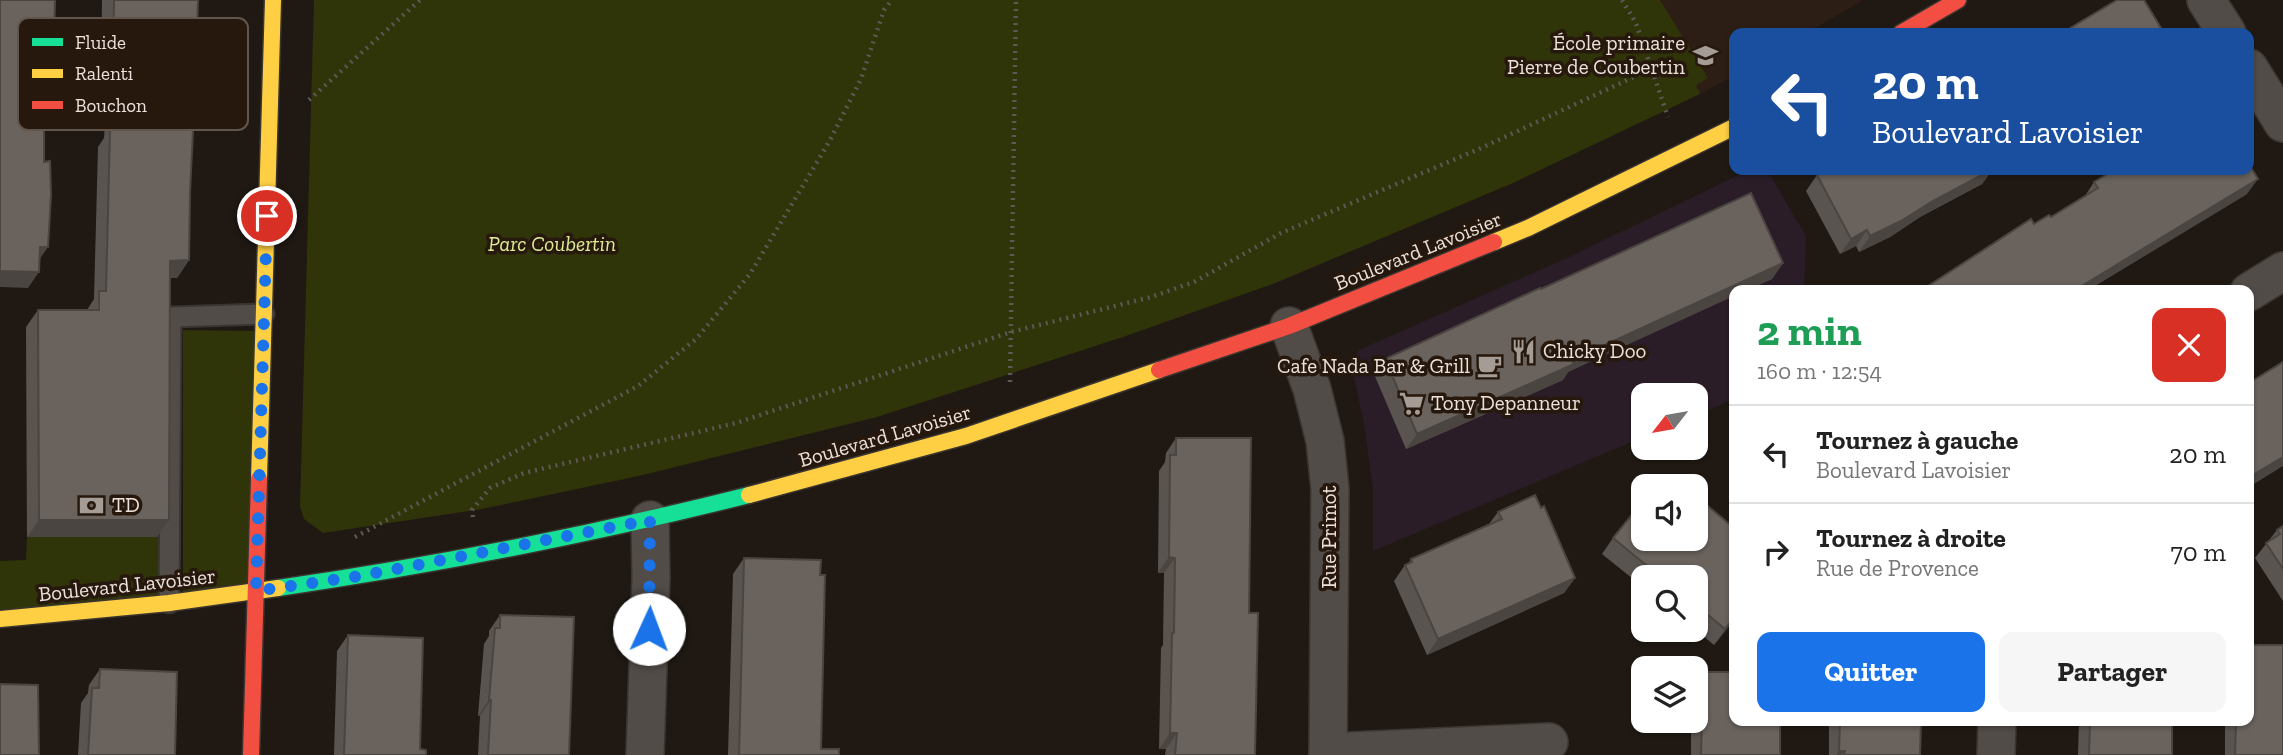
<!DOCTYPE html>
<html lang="fr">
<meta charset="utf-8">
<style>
:root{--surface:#fff;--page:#f6f6f6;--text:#222;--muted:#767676;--line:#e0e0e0;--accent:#1a73e8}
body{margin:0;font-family:"Zilla Slab",serif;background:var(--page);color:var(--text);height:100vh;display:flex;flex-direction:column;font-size:26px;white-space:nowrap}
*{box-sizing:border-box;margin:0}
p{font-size:23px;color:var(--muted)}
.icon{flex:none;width:38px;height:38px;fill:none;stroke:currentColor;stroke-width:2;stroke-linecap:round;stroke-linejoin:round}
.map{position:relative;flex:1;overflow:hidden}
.panel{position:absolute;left:1729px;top:285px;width:525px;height:441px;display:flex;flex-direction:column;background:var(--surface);border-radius:14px;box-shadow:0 2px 5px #0004}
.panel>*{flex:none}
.hud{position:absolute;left:1729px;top:28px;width:525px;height:147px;border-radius:14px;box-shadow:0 2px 5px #0004;background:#1a4fa0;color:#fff;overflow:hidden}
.needle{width:46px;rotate:239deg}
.fabs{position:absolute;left:1631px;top:383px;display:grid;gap:14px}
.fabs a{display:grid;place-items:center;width:77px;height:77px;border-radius:14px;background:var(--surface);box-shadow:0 2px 5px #0004;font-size:35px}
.pin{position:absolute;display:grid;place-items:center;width:60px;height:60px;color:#fff;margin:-30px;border:4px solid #fff;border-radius:50%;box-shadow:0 2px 7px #0007}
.me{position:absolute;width:77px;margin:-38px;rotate:2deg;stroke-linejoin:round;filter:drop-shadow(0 0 5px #0008)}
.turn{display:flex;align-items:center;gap:24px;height:147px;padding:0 28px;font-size:32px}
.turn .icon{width:91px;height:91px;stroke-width:2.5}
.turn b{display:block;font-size:49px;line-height:60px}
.round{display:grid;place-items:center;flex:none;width:74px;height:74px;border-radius:14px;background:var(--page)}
.summary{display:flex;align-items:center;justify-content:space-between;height:119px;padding:0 28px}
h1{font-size:42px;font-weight:700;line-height:52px;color:#1e9e55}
.action{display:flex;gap:14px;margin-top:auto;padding:14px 28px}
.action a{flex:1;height:80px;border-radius:14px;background:var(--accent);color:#fff;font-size:28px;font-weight:700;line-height:80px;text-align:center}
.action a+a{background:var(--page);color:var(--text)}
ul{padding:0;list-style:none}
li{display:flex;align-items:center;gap:21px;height:98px;padding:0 28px;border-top:2px solid var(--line)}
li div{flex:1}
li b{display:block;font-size:26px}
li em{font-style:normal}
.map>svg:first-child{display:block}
</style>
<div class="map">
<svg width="2283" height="755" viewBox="0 0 2283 755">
<rect width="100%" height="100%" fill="#201913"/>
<path fill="#2a1d27" d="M 1749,170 L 1767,170 L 1806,236 L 1804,290 L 1734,290 L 1734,399 L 1696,415 L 1696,396 L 1643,396 L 1643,437 L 1373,551 L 1373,488 L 1364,424 L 1351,362 L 1359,350 L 1565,259 Z"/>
<path fill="#2c1e15" d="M 1642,0 L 1863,0 L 1807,33 L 1734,33 L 1734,76 L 1700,94 Z"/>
<g fill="#303409">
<path d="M 314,0 L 1660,0 L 1708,78 L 1696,85 L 1700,94 L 1513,183 L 1273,284 L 1123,337 L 877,417 L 643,475 L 482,509 L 323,533 L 304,519 L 300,507 Z"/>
<path d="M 183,330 L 263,331 L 256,591 L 183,601 Z"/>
<path d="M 27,537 L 159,537 L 158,604 L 0,619 L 0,561 L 26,560 Z"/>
</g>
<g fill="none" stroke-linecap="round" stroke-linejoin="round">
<defs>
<path id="lane" d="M 169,603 L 171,317 L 264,314"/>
<g id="street">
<path d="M 2206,0 L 2227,33"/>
<path d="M 2249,68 L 2283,123"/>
<path d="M 2249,292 L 2283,271"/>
<path d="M 1289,326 L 1312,389 L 1325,441 L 1330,489 L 1328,755"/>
<path d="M 1328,752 L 1549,742"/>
<path d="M 645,755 L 651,578 L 650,520"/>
<path d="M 1996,755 L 1997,721"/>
</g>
<path id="fast" d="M 278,588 C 436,565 594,534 749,495"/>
<g id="slow">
<path d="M 1494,242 L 1528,228 L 1734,127"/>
<path d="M 259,479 L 273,0"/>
<path d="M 749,495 L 966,436 L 1159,370"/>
<path d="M 0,619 L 169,603 L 278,588"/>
</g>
<g id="jam">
<path d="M 1901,33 L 1958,0"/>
<path d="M 1159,370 L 1289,326 L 1494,242"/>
<path d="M 251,755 L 259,479"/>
</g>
</defs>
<use href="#lane" stroke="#3b3530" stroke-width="23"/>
<use href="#street" stroke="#3b3530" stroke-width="40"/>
<use href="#fast" stroke="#3b3530" stroke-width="19"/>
<use href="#slow" stroke="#3b3530" stroke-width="19"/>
<use href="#jam" stroke="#3b3530" stroke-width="19"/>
<g stroke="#5e5854" stroke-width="4.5" stroke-dasharray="2 5" stroke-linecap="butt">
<path d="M 1622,0 L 1636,23 L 1668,117"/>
<path d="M 309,100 L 420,0"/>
<path d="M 1010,382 L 1016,0"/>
<path d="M 473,517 L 472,510 L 490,488 L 524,473 L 736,423 L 1011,332 L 1151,297 L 1194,282 L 1281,233 L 1479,149 L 1653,68"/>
<path d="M 355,537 L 638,386 L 696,339 L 750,274 L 829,142 L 861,79 L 884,10 L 892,0"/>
</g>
<use href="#lane" stroke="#524c48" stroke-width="19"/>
<use href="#street" stroke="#524c48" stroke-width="37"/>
<use href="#fast" stroke="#16e098" stroke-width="16"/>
<use href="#slow" stroke="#ffcf43" stroke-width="16"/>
<use href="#jam" stroke="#f24e42" stroke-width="16"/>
</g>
<g fill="#5a5450">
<path d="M 102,0 L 198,0 L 190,192 L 189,260 L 177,278 L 170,278 L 169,520 L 157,537 L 27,537 L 26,327 L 38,310 L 87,310 L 94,299 L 98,147 L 104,138 L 108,82 L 101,82 Z"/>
<path d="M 1827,170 L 1996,170 L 1990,173 L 1982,184 L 1920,217 L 1890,237 L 1859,252 L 1856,246 L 1840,254 L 1806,191 L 1817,175 Z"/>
<path d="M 2094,182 L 2247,194 L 2088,290 L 1922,290 L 2051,217 L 2085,196 Z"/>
<path d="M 1783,263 L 1772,279 L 1747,290 L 1734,290 L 1568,372 L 1563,380 L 1406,449 L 1374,374 L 1385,359 L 1541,289 Z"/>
<path d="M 1176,438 L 1249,613 L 1255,755 L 1165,755 L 1166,749 L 1159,749 L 1161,648 L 1163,645 L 1164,573 L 1158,573 L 1159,471 L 1165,462 L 1166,453 Z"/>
<path d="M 1696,496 L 1734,528 L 1734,620 L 1714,645 L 1696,630 L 1696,578 L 1643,578 L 1643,587 L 1602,554 L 1613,538 L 1643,501 L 1643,539 L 1696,539 Z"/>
<path d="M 1541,508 L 1575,578 L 1564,593 L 1427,655 L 1394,581 L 1405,565 L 1408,564 L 1411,559 L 1489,524 L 1498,512 Z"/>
<path d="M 2283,526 L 2283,601 L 2255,558 L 2277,530 Z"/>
<path d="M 744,558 L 821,749 L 839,755 L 728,755 L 733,574 Z"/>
<path d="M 500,615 L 569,755 L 478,755 L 480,716 L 478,716 L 484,644 L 489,636 L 489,631 Z"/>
<path d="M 348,635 L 420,749 L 426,755 L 334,755 L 337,651 Z"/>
<path d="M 100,669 L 175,755 L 78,755 L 81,703 L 88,693 L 89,685 Z"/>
<path d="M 1703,672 L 1780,755 L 1691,755 L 1691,721 L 1696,721 L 1696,682 Z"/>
<path d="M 1829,721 L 1921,721 L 1920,755 L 1829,755 Z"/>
<path d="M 2079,721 L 2172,721 L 2172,755 L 2078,755 Z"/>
<path d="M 2225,721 L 2249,721 L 2283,755 L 2225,755 Z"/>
</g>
<g fill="#4a4541">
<path d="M 113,64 L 120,65 L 108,82 L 101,82 Z"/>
<path d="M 53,87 L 42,103 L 45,88 Z"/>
<path d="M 1986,170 L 1996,170 L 1990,173 L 1982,184 L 1920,217 L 1890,237 L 1859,252 L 1870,236 Z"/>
<path d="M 2258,179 L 2247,194 L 2088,290 L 2075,290 Z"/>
<path d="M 1867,230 L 1856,246 L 1840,254 L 1851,239 Z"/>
<path d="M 40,247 L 48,247 L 37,263 Z"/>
<path d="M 189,260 L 177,278 L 158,278 L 170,261 Z"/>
<path d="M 1783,263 L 1772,279 L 1747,290 L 1734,290 L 1734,296 L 1568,372 L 1563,380 L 1406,449 L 1417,434 L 1572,360 Z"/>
<path d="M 0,271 L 39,272 L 28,288 L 0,287 Z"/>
<path d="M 2283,457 L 2283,466 L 2249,487 L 2249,479 L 2251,476 Z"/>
<path d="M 39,520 L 169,520 L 157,537 L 27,537 Z"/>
<path d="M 1169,557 L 1175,558 L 1164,573 L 1158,573 Z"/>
<path d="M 1575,578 L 1564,593 L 1427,655 L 1438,639 Z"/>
<path d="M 1734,618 L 1734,620 L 1714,645 L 1725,629 Z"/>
<path d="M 489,700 L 491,700 L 480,716 L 478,716 Z"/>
<path d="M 1170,733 L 1177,733 L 1166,749 L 1159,749 Z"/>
<path d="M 1839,751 L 1845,751 L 1841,755 L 1836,755 Z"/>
</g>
<g fill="#69625d" stroke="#4a4541" stroke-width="2">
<path d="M 0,0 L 55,0 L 53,87 L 45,88 L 44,131 L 44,162 L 50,161 L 51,195 L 48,247 L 40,247 L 39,272 L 0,271 Z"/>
<path d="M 114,0 L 198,0 L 195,90 L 190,192 L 189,260 L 170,261 L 169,520 L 39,520 L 38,310 L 99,310 L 99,291 L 106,291 L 110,130 L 116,130 L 120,65 L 113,64 Z"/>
<path d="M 2117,0 L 2144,0 L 2164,33 L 2062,33 Z"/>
<path d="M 2249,164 L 2258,179 L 2075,290 L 1922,290 L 2031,219 L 2034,224 L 2049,215 L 2051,217 L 2098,188 L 2094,182 L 2114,170 L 2249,170 Z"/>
<path d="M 1827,170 L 1991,170 L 1931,202 L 1901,221 L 1870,236 L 1867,230 L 1851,239 L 1817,175 Z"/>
<path d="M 1751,193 L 1783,263 L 1572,360 L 1574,364 L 1417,434 L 1385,359 L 1540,288 L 1541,289 Z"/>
<path d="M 2283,362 L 2283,457 L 2251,476 L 2249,473 L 2249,383 Z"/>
<path d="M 1176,438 L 1251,438 L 1249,613 L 1258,613 L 1255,755 L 1175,755 L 1177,733 L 1170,733 L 1172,633 L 1174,633 L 1175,558 L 1169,557 L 1170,455 L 1176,455 Z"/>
<path d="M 1662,478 L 1672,486 L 1655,486 Z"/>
<path d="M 1678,482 L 1684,486 L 1675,486 Z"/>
<path d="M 1535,495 L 1541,508 L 1544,506 L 1575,578 L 1438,639 L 1405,565 L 1412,562 L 1411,559 L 1502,519 L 1498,512 Z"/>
<path d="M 1696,496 L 1734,528 L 1734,618 L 1725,629 L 1696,605 L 1696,578 L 1662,578 L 1613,538 L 1643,501 L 1643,539 L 1696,539 Z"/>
<path d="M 2283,526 L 2283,569 L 2266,543 L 2280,534 L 2277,530 Z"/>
<path d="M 744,558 L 821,560 L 820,575 L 825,575 L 821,749 L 839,749 L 839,755 L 739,755 Z"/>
<path d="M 500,615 L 574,617 L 569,755 L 488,755 L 491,700 L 489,700 L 495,628 L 500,628 Z"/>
<path d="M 348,635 L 423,638 L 420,749 L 426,750 L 426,755 L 344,755 Z"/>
<path d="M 2249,645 L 2283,645 L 2283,755 L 2235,755 L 2236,721 L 2249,721 Z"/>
<path d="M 100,669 L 177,672 L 175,755 L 88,755 L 92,688 L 99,688 Z"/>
<path d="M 1703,672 L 1734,672 L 1734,721 L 1780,721 L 1780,755 L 1701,755 Z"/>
<path d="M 0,684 L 38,685 L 39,755 L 0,755 Z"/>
<path d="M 1840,721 L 1921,721 L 1920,755 L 1844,755 L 1845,751 L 1839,751 Z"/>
<path d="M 2090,721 L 2172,721 L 2172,755 L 2089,755 Z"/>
</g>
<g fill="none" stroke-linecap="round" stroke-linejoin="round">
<path stroke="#1a73e8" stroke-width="12" stroke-dasharray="0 21.6" d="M 267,216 L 256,591 L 360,576 L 650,520 L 649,629"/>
</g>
<defs>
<symbol id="school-bare" viewBox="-9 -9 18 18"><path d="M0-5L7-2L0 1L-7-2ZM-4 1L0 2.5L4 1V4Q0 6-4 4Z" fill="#a59c95" stroke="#26180d" stroke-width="2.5" paint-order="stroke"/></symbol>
<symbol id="restaurant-bare" viewBox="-9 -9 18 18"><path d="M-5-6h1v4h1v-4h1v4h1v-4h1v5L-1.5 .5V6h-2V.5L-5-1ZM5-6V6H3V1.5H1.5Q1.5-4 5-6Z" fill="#a59c95" stroke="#26180d" stroke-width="2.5" paint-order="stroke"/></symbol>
<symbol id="cafe-bare" viewBox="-9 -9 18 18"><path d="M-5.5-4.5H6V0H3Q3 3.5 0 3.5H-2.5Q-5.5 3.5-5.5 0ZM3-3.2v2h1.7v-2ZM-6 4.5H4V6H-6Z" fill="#a59c95" stroke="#26180d" stroke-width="2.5" paint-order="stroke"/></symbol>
<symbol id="supermarket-bare" viewBox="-9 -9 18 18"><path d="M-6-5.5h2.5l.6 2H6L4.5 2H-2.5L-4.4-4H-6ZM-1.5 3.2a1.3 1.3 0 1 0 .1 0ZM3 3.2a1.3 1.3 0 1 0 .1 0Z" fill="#a59c95" stroke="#26180d" stroke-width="2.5" paint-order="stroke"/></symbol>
<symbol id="bank-bare" viewBox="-9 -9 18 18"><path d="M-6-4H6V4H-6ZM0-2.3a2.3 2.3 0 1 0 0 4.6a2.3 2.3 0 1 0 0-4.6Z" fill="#a59c95" stroke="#26180d" stroke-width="2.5" paint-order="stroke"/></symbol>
</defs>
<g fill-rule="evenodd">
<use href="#school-bare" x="1688" y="38" width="35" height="35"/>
<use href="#restaurant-bare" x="1506" y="334" width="35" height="35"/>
<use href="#cafe-bare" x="1472" y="348" width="35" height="35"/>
<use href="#supermarket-bare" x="1394" y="386" width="35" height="35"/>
<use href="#bank-bare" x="74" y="488" width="35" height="35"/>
</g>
<g text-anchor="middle" stroke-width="7" stroke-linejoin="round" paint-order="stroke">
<g font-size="21" fill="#ede2db" stroke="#26180d" text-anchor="start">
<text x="1685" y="50" text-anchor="end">École primaire<tspan x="1685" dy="24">Pierre de Coubertin</tspan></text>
<text x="1543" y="358">Chicky Doo</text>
<text x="1470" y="373" text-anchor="end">Cafe Nada Bar &amp; Grill</text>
<text x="1431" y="410">Tony Depanneur</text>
<text x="112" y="512">TD</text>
</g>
<g font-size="21" font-style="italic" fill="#dfee93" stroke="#26180d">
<text x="552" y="251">Parc Coubertin</text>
</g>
<g font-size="21" fill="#ede2db" stroke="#26180d">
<text transform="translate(1418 251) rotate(-22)" y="7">Boulevard Lavoisier</text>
<text transform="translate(885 436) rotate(-16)" y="7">Boulevard Lavoisier</text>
<text transform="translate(1329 537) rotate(-90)" y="7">Rue Primot</text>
<text transform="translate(127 585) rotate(-6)" y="7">Boulevard Lavoisier</text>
</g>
</g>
<rect x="18" y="18" width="230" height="112" rx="10" fill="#26180d" stroke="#62554b" stroke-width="2"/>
<rect x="32" y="38" width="31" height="8" fill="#16e098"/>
<rect x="32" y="69" width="31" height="9" fill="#ffcf43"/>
<rect x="32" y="101" width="31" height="8" fill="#f24e42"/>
<g font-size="19" fill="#ede2db">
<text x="75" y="49">Fluide</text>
<text x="75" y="80">Ralenti</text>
<text x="75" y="112">Bouchon</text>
</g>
</svg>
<div class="fabs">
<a><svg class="needle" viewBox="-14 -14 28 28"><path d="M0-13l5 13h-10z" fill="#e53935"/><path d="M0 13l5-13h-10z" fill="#767676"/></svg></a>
<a><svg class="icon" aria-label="sound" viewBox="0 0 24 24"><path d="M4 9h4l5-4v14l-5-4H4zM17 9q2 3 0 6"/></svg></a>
<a><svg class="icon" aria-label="search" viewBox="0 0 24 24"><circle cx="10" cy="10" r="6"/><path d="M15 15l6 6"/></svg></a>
<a><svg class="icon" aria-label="layers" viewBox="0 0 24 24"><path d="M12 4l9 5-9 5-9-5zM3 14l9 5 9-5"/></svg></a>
</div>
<div class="pin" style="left:267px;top:216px;background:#d93025"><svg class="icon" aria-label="arrive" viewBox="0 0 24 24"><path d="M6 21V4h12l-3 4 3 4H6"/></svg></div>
<svg class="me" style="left:649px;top:629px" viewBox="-20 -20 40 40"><circle r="19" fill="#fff"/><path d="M0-13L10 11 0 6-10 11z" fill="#1a73e8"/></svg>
<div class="hud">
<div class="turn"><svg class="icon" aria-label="left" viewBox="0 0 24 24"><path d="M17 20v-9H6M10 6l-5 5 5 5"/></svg><div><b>20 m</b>Boulevard Lavoisier</div></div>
</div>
<section class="panel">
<div class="summary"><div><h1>2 min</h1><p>160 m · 12:54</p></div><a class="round" style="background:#d93025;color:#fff"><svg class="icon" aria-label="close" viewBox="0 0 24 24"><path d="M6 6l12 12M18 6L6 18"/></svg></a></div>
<ul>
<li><svg class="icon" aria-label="left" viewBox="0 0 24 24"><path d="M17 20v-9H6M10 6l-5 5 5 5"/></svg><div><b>Tournez à gauche</b><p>Boulevard Lavoisier</p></div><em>20 m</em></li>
<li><svg class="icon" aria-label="right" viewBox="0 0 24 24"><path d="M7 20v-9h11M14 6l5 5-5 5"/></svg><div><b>Tournez à droite</b><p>Rue de Provence</p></div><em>70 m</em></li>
</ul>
<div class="action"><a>Quitter</a><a>Partager</a></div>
</section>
</div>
